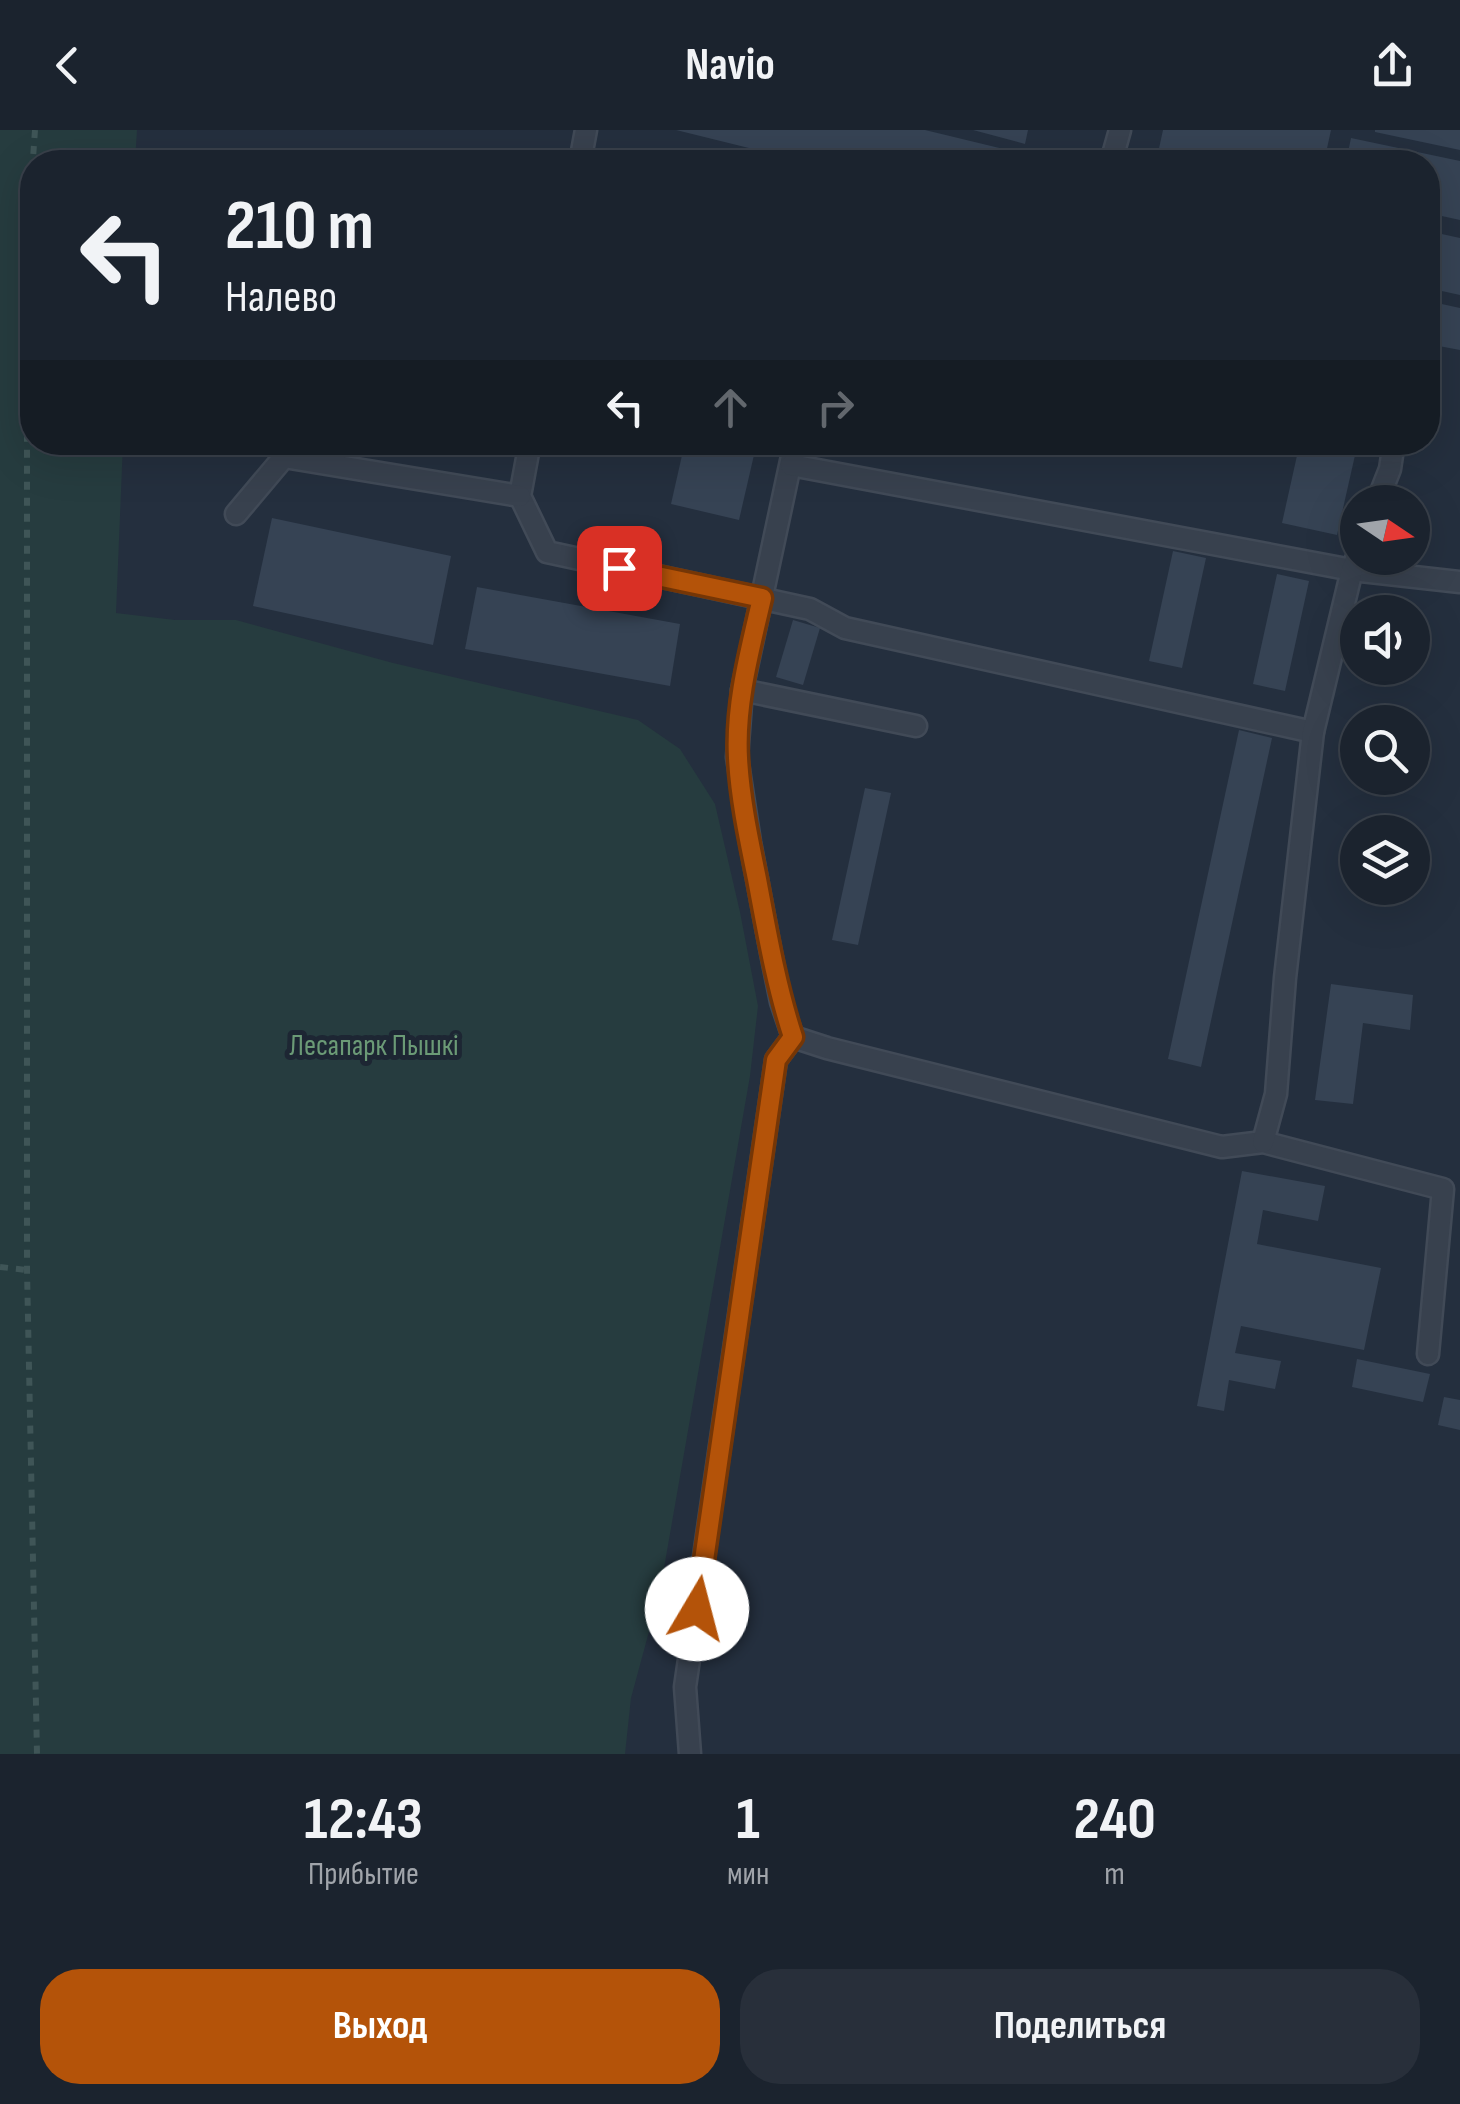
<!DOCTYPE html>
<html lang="ru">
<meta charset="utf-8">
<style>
:root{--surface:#1b232e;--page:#282f3a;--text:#f1f3f6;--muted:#a0a4aa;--line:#39404a;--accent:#b45309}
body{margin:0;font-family:"Sofia Sans Condensed",sans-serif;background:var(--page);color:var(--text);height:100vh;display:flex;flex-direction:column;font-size:38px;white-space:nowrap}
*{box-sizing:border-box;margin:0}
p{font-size:32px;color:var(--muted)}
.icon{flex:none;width:55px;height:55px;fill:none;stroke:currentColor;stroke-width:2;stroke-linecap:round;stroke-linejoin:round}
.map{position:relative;height:1624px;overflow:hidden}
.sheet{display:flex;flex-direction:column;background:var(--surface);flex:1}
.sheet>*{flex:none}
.top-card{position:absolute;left:20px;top:20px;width:1420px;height:305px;border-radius:40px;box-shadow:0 10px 40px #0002,0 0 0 2px var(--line);background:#1b232e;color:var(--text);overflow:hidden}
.needle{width:65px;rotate:103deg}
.buttons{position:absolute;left:1340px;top:355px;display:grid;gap:20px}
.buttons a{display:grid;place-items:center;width:90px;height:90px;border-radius:50%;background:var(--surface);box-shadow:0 10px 40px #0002,0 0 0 2px var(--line);font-size:50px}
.pin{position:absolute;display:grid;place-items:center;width:85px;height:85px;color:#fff;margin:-42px;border-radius:20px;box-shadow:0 5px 15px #0006}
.me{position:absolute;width:110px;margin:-55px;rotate:8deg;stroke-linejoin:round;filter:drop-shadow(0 0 8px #0008)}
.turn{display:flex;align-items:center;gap:35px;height:210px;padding:0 40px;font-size:45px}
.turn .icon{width:130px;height:130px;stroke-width:2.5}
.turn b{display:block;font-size:70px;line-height:85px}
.lanes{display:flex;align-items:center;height:95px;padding:0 40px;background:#0003;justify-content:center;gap:50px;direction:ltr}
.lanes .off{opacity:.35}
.eta{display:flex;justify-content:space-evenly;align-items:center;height:170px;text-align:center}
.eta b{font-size:60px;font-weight:700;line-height:70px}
.cta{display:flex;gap:20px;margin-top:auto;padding:20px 40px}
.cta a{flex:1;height:115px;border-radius:40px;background:var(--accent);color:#fff;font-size:40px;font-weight:700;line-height:115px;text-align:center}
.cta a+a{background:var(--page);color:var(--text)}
header{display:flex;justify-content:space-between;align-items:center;height:130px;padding:0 40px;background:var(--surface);font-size:45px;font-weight:700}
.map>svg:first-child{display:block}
</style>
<header><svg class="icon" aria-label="back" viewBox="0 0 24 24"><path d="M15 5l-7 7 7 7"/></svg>Navio<svg class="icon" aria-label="share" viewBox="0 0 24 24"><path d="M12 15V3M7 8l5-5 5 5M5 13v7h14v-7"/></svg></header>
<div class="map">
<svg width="1460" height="1624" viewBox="0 0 1460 1624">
<rect width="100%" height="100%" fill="#242f3e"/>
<path fill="#263c3f" d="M 0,0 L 137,0 L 135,32 L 32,32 L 32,312 L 123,313 L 116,483 L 175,490 L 236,490 L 393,533 L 638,590 L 680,619 L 715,674 L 740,782 L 758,876 L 750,946 L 660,1461 L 631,1568 L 625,1624 L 0,1624 Z"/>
<g fill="#364354">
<path d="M 676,0 L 925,0 L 1028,25 L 1026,32 L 806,32 Z"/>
<path d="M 973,0 L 1028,0 L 1025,14 Z"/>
<path d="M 1163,0 L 1331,0 L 1324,32 L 1156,32 Z"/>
<path d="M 1375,0 L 1460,0 L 1460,20 L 1375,2 Z"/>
<path d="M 1351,8 L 1460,31 L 1460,90 L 1428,83 L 1428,32 L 1346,32 Z"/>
<path d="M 1428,101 L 1460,108 L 1460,165 L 1428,158 Z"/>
<path d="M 1428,171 L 1460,178 L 1460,220 L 1428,214 Z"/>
<path d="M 685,312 L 757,312 L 739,390 L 671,374 Z"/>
<path d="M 1300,312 L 1358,312 L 1337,405 L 1282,393 Z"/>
<path d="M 272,388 L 451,426 L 433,515 L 253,476 Z"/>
<path d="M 1173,421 L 1206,428 L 1182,538 L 1149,531 Z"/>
<path d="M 1277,444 L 1309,451 L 1285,561 L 1253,554 Z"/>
<path d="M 477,457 L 680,494 L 670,556 L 465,519 Z"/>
<path d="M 793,490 L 820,498 L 803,555 L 776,547 Z"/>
<path d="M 1239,600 L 1272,608 L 1201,937 L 1168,929 Z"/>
<path d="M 865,658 L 891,663 L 858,815 L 832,810 Z"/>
<path d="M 1331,854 L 1413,865 L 1410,900 L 1363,893 L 1353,974 L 1315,970 Z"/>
<path d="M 1242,1041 L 1325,1056 L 1318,1091 L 1263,1080 L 1257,1114 L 1381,1138 L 1364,1220 L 1241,1196 L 1235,1223 L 1281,1231 L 1275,1259 L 1229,1250 L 1224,1281 L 1197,1276 Z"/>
<path d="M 1357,1229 L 1430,1244 L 1423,1272 L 1352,1257 Z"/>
<path d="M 1444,1267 L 1460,1270 L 1460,1300 L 1438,1295 Z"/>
</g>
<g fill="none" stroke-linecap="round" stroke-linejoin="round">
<defs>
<g id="service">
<path d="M 580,32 L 586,0"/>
<path d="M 1111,32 L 1120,0"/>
<path d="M 530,312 L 520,366 L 547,422 L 810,479 L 845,498 L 1313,602"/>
<path d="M 795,312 L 742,560 L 737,627 L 750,712 L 771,823 L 781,872 L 793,907 L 827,918 L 1222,1017 L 1263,1012 L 1443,1059 L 1428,1224"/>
<path d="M 791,335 L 1352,440 L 1460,452"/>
<path d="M 1377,372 L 1390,339 L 1394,312"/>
<path d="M 236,384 L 284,327 L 520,366"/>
<path d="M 742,560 L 916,596"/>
<path d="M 1263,1012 L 1276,964 L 1285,848 L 1313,602 L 1352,440 L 1358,424"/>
<path d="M 690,1624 L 685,1557 L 776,930 L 793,907"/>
</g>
</defs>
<use href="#service" stroke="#414a57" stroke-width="25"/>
<g stroke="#3f5557" stroke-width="6" stroke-dasharray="8 8" stroke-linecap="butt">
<path d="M 35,0 L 27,113 L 27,1140 L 37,1624"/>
<path d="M 0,1137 L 27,1140"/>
</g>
<use href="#service" stroke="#38414e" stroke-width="20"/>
</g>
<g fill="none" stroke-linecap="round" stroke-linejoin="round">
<defs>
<path id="route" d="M 619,438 L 762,468 C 750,520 735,574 738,628 C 740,668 749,710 757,749 C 767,802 776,855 793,907 L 776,930 L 697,1479"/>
</defs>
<use href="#route" stroke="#753606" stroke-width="25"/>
<use href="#route" stroke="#b45309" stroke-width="18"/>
</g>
<g text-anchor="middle" stroke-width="10" stroke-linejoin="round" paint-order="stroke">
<g font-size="30" fill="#6b9a76" stroke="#1d2633">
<text x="374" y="925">Лесапарк Пышкі</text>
</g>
</g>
</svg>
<div class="buttons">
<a><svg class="needle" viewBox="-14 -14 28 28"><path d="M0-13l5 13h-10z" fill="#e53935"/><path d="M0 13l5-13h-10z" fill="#a0a4aa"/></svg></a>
<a><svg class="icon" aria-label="sound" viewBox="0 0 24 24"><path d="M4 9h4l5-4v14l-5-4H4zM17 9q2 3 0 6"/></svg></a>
<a><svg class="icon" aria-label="search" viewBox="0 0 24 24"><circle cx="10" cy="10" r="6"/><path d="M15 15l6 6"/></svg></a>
<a><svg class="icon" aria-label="layers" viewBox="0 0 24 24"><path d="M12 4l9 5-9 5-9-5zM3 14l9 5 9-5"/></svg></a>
</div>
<div class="pin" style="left:619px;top:438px;background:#d93025"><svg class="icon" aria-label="arrive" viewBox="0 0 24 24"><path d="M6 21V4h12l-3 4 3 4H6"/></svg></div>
<svg class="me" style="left:697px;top:1479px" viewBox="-20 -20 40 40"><circle r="19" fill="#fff"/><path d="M0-13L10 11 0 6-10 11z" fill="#b45309"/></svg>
<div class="top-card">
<div class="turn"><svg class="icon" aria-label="left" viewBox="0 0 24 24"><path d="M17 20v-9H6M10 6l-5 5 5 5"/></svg><div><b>210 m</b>Налево</div></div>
<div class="lanes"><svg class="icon" aria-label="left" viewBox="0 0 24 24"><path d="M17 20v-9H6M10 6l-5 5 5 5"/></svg><svg class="icon off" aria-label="ahead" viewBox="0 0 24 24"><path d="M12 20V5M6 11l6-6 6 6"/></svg><svg class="icon off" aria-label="right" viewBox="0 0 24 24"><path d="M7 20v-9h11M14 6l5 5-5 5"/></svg></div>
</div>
</div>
<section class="sheet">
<div class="eta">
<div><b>12:43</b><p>Прибытие</p></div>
<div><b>1</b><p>мин</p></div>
<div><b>240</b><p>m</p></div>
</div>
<div class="cta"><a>Выход</a><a>Поделиться</a></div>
</section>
